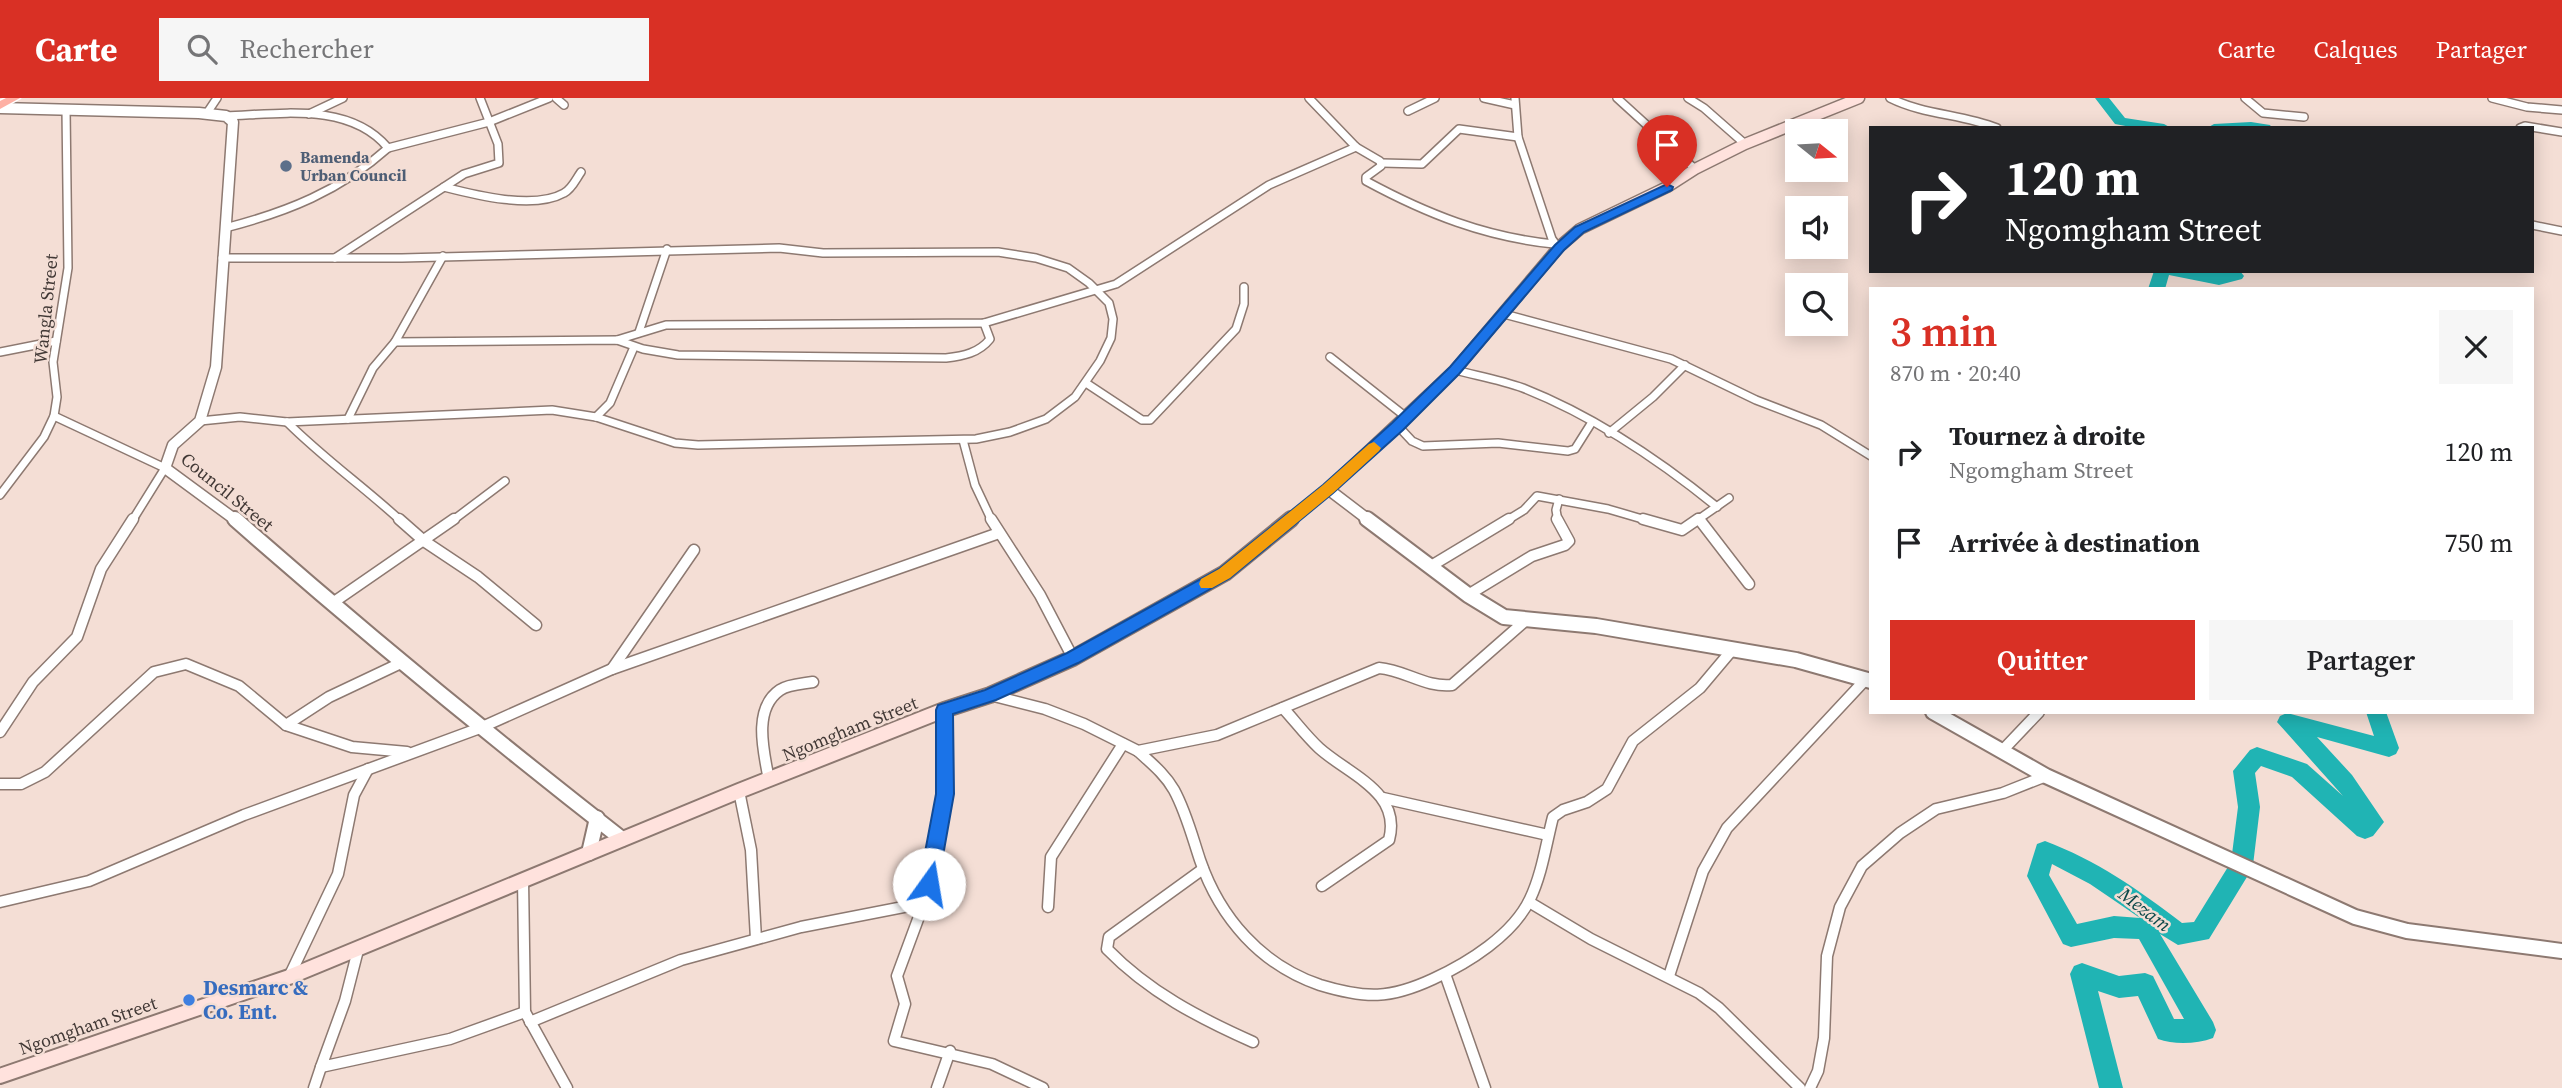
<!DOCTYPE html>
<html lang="fr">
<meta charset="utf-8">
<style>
:root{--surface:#fff;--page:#f6f6f6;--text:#202124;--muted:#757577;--accent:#d93025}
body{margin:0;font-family:"Source Serif 4",serif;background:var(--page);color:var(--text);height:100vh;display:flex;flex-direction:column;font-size:26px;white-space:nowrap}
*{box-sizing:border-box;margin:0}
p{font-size:23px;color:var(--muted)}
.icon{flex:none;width:38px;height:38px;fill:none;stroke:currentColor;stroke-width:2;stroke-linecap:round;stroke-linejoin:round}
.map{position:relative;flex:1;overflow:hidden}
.side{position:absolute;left:1869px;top:189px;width:665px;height:427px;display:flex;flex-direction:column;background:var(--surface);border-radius:0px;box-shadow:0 4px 18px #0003}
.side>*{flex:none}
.hud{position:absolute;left:1869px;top:28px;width:665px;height:147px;border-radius:0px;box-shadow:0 4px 18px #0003;background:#202124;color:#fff;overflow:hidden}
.needle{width:46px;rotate:108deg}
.buttons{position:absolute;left:1785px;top:21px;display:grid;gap:14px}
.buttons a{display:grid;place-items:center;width:63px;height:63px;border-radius:0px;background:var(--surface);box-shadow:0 4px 18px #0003;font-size:35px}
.pin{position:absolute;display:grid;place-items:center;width:60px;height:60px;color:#fff;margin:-72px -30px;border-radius:50% 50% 50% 0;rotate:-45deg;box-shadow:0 0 7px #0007}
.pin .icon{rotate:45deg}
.me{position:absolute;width:77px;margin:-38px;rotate:13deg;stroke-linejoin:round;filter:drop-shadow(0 0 5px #0008)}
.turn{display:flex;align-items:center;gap:24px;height:147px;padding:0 21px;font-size:32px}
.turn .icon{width:91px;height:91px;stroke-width:2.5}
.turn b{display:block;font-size:49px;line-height:60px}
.round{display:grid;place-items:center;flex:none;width:74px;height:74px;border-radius:0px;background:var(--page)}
.headline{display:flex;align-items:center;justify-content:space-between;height:119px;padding:0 21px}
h1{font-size:42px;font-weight:600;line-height:52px;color:var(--accent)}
.action{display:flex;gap:14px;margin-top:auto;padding:14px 21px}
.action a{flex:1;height:80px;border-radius:0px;background:var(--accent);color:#fff;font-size:28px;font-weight:600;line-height:80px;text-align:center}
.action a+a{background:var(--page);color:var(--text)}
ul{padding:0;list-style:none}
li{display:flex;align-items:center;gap:21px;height:91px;padding:0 21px}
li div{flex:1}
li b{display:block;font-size:26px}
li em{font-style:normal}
header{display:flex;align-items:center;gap:42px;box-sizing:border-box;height:98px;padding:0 35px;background:var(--accent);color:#fff}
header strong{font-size:33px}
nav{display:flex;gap:38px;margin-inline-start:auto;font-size:24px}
.search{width:490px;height:63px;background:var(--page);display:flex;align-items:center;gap:18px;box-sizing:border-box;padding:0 24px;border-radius:0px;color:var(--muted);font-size:26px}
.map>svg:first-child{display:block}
</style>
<header>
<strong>Carte</strong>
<div class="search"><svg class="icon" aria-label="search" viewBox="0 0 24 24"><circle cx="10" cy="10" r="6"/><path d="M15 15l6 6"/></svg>Rechercher</div>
<nav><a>Carte</a><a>Calques</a><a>Partager</a></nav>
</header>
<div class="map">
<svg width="2562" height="990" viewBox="0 0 2562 990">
<rect width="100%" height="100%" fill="#f4ded5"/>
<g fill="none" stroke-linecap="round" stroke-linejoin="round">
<g fill="#20b4b4" fill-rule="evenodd">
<path d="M 2095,0 L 2109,0 L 2125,20 L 2164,26 L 2171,30 L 2136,30 L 2115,26 Z"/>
<path d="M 2251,24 L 2270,27 L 2272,30 L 2207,30 L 2214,26 Z"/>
<path d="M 2154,173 L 2226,175 L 2224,173 L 2240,173 L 2244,178 L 2242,181 L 2219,187 L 2169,177 L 2165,191 L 2148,191 Z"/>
<path d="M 2366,614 L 2386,614 L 2399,650 L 2396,656 L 2389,659 L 2317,639 L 2352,677 L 2384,724 L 2373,738 L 2365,741 L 2357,738 L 2292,679 L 2261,668 L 2255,675 L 2260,709 L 2253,767 L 2250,774 L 2209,841 L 2178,847 L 2160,836 L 2213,924 L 2216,932 L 2213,940 C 2197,946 2174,947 2158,941 L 2138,898 L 2119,900 L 2098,893 L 2123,990 L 2099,990 L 2070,876 L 2074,868 L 2082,865 L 2119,878 L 2145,875 L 2153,878 L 2174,921 L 2184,921 L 2139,841 L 2114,840 L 2071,849 L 2063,846 L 2027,778 L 2037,746 L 2045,743 C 2096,762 2139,792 2182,825 L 2194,824 L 2231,764 L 2238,709 L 2233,673 L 2250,652 L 2257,649 L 2307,666 L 2343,698 L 2277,624 L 2280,618 L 2287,615 L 2374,638 ZM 2052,766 L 2090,786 L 2140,820 L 2114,818 L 2077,826 L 2049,777 Z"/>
</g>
<defs>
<g id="minor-far1">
<path d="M 556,0 L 564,7"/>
<path d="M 1309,0 L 1356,49 L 1380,63 L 1381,68 L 1366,79 L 1366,83 C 1427,116 1485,139 1554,146"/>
<path d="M 1484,0 L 1515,7"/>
<path d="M 1515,0 L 1518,39 L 1552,141 L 1557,148"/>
<path d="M 1617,0 L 1695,71"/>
<path d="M 1688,0 L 1704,10 L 1745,46"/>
<path d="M 1890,0 C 1924,17 1962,16 1997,30"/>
<path d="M 2245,0 L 2263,15 L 2304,19"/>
<path d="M 2492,0 L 2527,9 L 2562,12"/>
<path d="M 1408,13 L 1435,0"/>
<path d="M 207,15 L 217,0"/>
<path d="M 309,16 L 343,0"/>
<path d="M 2520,30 L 2525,28 L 2562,34"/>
<path d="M 388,50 L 489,24 L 549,0"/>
<path d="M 1382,65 L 1422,66 L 1459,31 L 1518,39"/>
<path d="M 444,89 C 475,97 534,112 564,95 C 572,91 576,81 581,74"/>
<path d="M 2532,127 L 2562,133"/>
<path d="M 225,130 C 287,114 340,93 388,50 C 350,4 280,16 226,18"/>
<path d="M 335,160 L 464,76 L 499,65 L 498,46 L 480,0"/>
<path d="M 1504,216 L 1671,261 L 1756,302 L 1821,327 L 1871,358"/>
<path d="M 639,234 L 667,151"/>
<path d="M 617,242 L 666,227 L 984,225 L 1116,186 L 1269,87 L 1356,49"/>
<path d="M 395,244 L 443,158"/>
<path d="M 0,254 L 56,243"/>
<path d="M 1330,259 L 1406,319"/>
<path d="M 1455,272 C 1478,278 1501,282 1523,290 C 1594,318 1658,361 1717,409"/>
<path d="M 1086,285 L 1142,322 L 1150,322 L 1236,231 L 1244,206 L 1244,189"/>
<path d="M 54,318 L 165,370 L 132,423"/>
<path d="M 596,319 L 610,305 L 634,249"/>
<path d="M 348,321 L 373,270 L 395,244 L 617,242 L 643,251 L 678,257 L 946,260 C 963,258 979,255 990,241 L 984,225"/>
<path d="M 200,323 L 240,319 L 287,324 L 552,312 L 596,319 L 675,345 L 698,347 L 976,341 L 1010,334 L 1046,321 L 1075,299 L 1100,263 L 1111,240 L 1113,221 L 1109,205 L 1089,185 L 1068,170 L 1036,160 L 998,154 L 823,155 L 779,150 L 402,160 L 222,160"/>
<path d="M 287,324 C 323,360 364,389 401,423"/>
<path d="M 1398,328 L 1412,343 L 1423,348 L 1498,345 L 1568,353 L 1575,351 L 1592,324"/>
<path d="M 1609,335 L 1653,299 L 1685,267"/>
<path d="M 963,342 L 975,387 L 992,423"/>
<path d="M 0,397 L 44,339 L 54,318 L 57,299 L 53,264 L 68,170 L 66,11"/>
<path d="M 452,423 L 505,383"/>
<path d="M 1506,423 L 1524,412 L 1537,398 L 1608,411 L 1649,423"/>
<path d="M 1558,423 L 1556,412 L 1559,401"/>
<path d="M 1696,423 L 1729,400"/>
</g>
<g id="minor">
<path d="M 399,421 L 424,443 L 478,479 L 536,527"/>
<path d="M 991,421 L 1040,497 L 1073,560"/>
<path d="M 1643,421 L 1682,432 L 1698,421"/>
<path d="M 1699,421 L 1749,486"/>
<path d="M 1431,468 L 1509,421"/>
<path d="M 1468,497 L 1532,458 L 1565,447 L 1569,443 L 1557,421"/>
<path d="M 331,506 L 454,421"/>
<path d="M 612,571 L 694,452"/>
<path d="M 990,597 L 1045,611 L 1084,626 L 1138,653 L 1217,637 L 1379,570 C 1405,572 1426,590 1452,587 L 1525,523"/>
<path d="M 1283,610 C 1295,623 1306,638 1319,650 C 1349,677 1402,694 1389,742 L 1322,788"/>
<path d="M 944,612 L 945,696 L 937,749 L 924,805 L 897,878 L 905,906 L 894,943 L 992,966 L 1043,990"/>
<path d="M 286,627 L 329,599 L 403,564"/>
<path d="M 0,634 L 33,584 L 77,539 L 101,471 L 133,421"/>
<path d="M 1138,653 C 1151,665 1165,676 1174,692 C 1186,714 1192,738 1200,762 C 1220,820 1261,867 1320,887 C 1366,901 1390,901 1433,881 C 1468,865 1513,837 1530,801 C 1542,776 1546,746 1553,719 L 1563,712 L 1587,704 L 1607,691 L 1633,643 L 1700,590 L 1732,552"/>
<path d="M 2001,654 L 2039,614"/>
<path d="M 769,682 C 764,655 752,611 780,592 C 789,586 802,586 813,584"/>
<path d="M 0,686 L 21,686 L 45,674 L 154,574 L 186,566 L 239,588 L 286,627 L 352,649 L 407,654"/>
<path d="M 739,693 L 751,752 L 756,841"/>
<path d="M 1383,700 L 1548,737"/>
<path d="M 1203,771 L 1109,839 L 1107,851 C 1149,894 1199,920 1253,944"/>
<path d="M 523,782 L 525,914 L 567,990"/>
<path d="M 0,804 L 89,783 L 244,717 L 480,630 L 612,571 L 999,435"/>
<path d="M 1529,804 L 1591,841 L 1699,895 L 1719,910 L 1800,990"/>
<path d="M 1048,809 L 1051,759 L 1123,646"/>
<path d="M 358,852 L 345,903 L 321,969 L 450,941 L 525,914"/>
<path d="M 1445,876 L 1485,990"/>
<path d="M 1669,878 L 1703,773 L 1727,730 L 1866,581"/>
<path d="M 289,879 L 338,776 L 354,697 L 368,671"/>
<path d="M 530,924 L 681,862 L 801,829 L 924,805"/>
<path d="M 314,990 L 321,969"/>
<path d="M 937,990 L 950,953"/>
<path d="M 1810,990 L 1818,973 L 1824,940 L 1827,858 L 1840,809 L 1862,768 L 1900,735 L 1936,711 L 2003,695 L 2046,678"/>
</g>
<g id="tertiary-far1">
<path d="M 0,10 L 199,15 L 226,18 L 233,24 L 216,269 L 200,323 L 173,347 L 165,370 L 237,423"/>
<path d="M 1328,391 L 1370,423"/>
</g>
<g id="tertiary">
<path d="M 235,421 C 361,532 490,638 622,741"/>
<path d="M 1367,421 L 1468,497 L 1504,519 L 1596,528 L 1796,562 L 1871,583"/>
<path d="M 1933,614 L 2046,678 L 2355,819 L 2407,833 L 2562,853"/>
<path d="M 589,755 L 597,720"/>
</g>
<path id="secondary-far1" d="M 1289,423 L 1328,391 L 1455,272 L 1559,149 L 1580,131 L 1667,89 L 1695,71 L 1745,46 L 1859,0"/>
<path id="secondary" d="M 0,978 L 289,879 L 739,693 L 944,612 L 990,597 L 1073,560 L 1225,475 L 1291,421"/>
<path id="trunk" d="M 6,0 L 20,0 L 0,11 L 0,3 Z"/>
</defs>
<use href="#minor-far1" stroke="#8d7971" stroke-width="10"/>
<use href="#minor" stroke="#8d7971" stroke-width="13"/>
<use href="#tertiary-far1" stroke="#8d7971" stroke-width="13"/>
<use href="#tertiary" stroke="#8d7971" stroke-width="18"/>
<use href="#secondary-far1" stroke="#8d7971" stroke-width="13"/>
<use href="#secondary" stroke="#8d7971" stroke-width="18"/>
<use href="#trunk" stroke="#fff" stroke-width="3"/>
<use href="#minor-far1" stroke="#fff" stroke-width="7"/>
<use href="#minor" stroke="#fff" stroke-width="10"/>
<use href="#tertiary-far1" stroke="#fff" stroke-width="10"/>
<use href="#tertiary" stroke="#fff" stroke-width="14"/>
<use href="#secondary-far1" stroke="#ffe2dd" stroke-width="10"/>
<use href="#secondary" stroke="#ffe2dd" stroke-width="14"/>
<use href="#trunk" fill="#feb0a4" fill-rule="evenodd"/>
</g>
<path fill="#1a73e8" stroke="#114b97" stroke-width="2" d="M 1667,86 L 1673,89 L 1672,92 L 1584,134 L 1564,152 L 1459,276 L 1403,332 L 1333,395 L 1230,480 L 1078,565 L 996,602 L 953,616 L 954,696 L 938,786 L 935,792 L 929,795 L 922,792 L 919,786 L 936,696 L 936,612 L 938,607 L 985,592 L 1067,555 L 1219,471 L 1323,387 L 1392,325 L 1450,269 L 1555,147 L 1575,129 Z"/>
<path fill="#f59e0b" d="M 1374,344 L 1381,350 L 1379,353 L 1333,395 L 1230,480 L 1212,490 L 1201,490 L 1199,486 L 1201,481 L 1219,471 L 1323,387 L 1369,346 Z"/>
<circle fill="#5c6f8a" stroke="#f4ded5" stroke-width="2.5" cx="286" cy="68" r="7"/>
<circle fill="#3f7fe0" stroke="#f4ded5" stroke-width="2.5" cx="189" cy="902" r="7"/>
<g text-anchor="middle" stroke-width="5" stroke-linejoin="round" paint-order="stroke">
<g font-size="16" font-weight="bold" fill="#4e5e75" stroke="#f4ded5" text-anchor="start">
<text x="300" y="65">Bamenda<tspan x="300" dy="18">Urban Council</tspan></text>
</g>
<g font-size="18" fill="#413835" stroke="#f4ded5">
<text transform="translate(46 211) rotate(-84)" y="6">Wangla Street</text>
<text transform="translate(227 394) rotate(39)" y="6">Council Street</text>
<text transform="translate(850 631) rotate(-22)" y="6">Ngomgham Street</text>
<text transform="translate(88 928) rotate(-19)" y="6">Ngomgham Street</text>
</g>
<g font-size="19" font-style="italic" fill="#0c4849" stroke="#f4ded5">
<text transform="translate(2145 811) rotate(37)" y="7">Mezam</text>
</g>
<g font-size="21" font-weight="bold" fill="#366cbe" stroke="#f4ded5" text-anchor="start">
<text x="203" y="897">Desmarc &amp;<tspan x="203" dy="24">Co. Ent.</tspan></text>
</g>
</g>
</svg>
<div class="buttons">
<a><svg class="needle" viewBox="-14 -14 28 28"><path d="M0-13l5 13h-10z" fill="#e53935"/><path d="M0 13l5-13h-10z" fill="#757577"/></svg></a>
<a><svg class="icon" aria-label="sound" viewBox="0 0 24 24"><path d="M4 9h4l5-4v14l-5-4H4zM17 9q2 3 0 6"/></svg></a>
<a><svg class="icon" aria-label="search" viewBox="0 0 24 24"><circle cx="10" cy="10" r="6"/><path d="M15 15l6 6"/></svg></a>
</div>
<div class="pin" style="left:1667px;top:89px;background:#d93025"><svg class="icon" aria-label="arrive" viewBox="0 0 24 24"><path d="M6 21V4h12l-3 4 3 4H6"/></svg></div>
<svg class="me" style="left:929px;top:786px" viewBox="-20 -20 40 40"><circle r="19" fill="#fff"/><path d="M0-13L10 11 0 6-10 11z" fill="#1a73e8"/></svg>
<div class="hud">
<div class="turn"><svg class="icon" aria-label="right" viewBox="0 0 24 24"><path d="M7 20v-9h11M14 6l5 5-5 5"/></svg><div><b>120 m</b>Ngomgham Street</div></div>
</div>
<section class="side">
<div class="headline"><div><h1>3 min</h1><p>870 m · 20:40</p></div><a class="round"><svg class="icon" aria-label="close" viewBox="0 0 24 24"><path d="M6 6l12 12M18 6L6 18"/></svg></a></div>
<ul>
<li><svg class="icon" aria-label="right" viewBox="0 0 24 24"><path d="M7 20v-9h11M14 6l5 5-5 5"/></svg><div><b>Tournez à droite</b><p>Ngomgham Street</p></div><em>120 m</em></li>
<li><svg class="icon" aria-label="arrive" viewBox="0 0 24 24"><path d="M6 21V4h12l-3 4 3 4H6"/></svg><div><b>Arrivée à destination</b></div><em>750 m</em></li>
</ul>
<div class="action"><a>Quitter</a><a>Partager</a></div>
</section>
</div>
